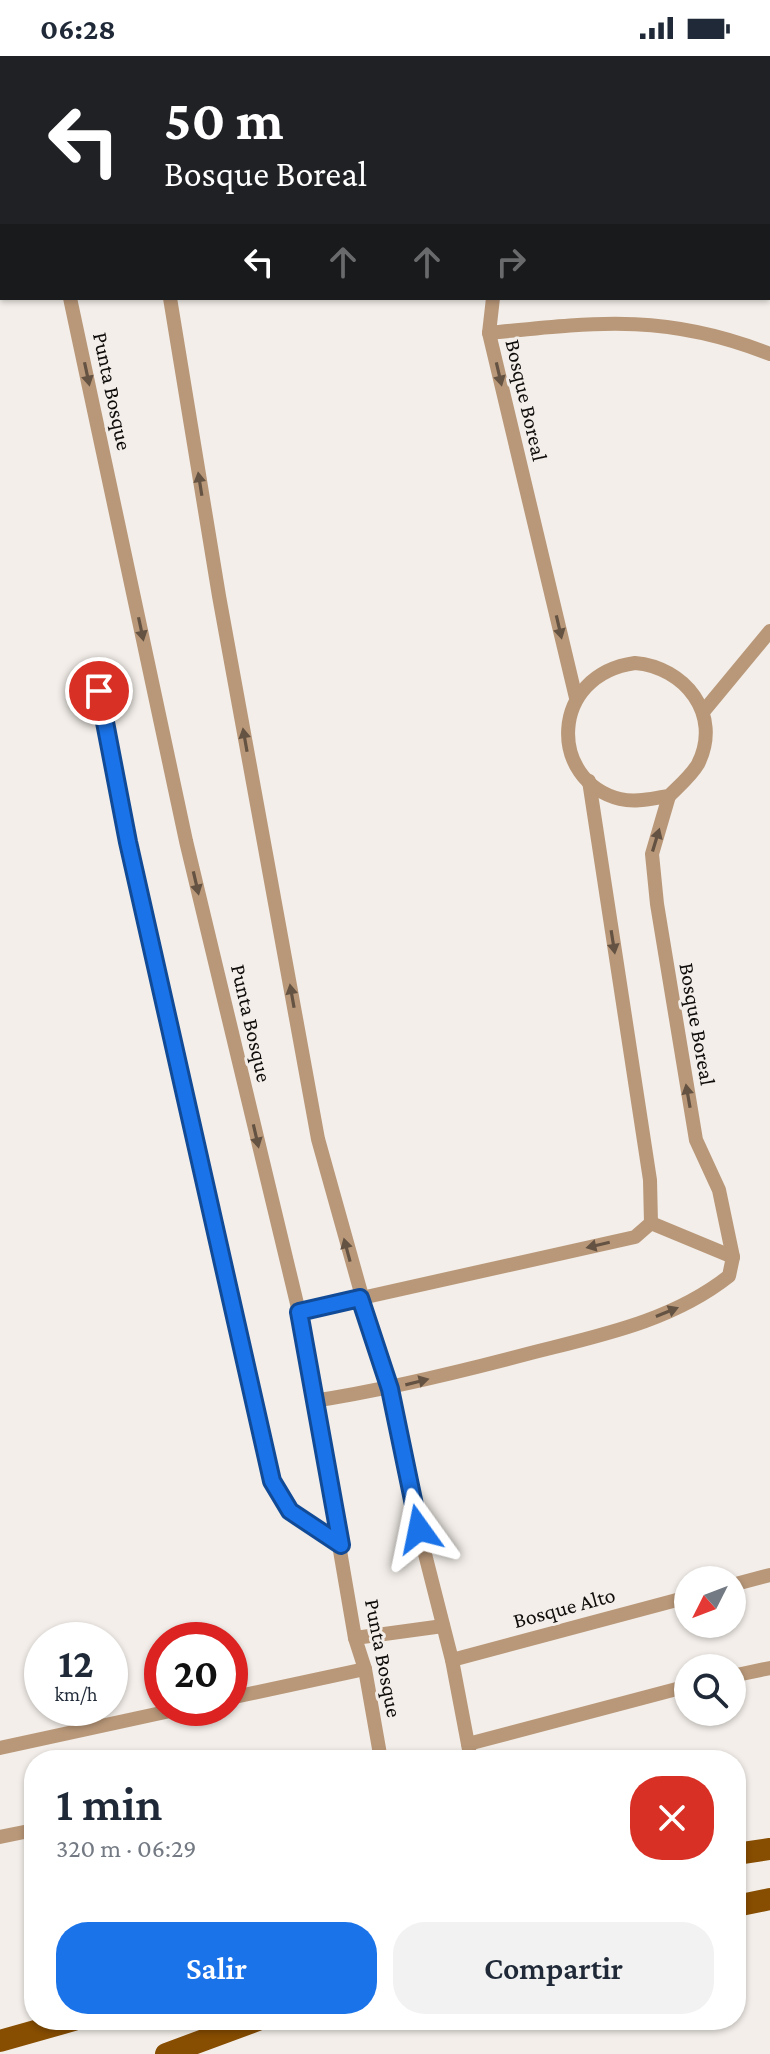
<!DOCTYPE html>
<html lang="es">
<meta charset="utf-8">
<style>
:root{--surface:#fff;--page:#f2f2f3;--text:#1f2937;--muted:#747a83;--accent:#1a73e8}
body{margin:0;font-family:"Crimson Pro",serif;background:var(--page);color:var(--text);height:100vh;display:flex;flex-direction:column;font-size:30px;white-space:nowrap}
*{box-sizing:border-box;margin:0}
p{font-size:26px;color:var(--muted)}
.icon{flex:none;width:44px;height:44px;fill:none;stroke:currentColor;stroke-width:2;stroke-linecap:round;stroke-linejoin:round}
.map{position:relative;flex:1;overflow:hidden}
.drawer{position:absolute;left:24px;top:1694px;width:722px;height:280px;display:flex;flex-direction:column;background:var(--surface);border-radius:32px;box-shadow:0 2px 6px #0004}
.drawer>*{flex:none}
.top-card{position:absolute;left:0px;top:0px;width:770px;height:244px;box-shadow:0 2px 6px #0004;background:#202124;color:#fff;overflow:hidden}
.needle{width:52px;rotate:228deg}
.buttons{position:absolute;left:674px;top:1510px;display:grid;gap:16px}
.buttons a{display:grid;place-items:center;width:72px;height:72px;border-radius:50%;background:var(--surface);box-shadow:0 2px 6px #0004;font-size:40px}
.speed{position:absolute;left:24px;top:1566px;display:flex;gap:16px;font-size:40px;font-weight:700;text-align:center}
.speed>*{display:grid;place-content:center;width:104px;height:104px;border-radius:50%;background:var(--surface);box-shadow:0 2px 6px #0004;line-height:1}
.speed small{font-size:20px;font-weight:400}
.speed .limit{border:12px solid #d22;background:#fff;color:#111}
.pin{position:absolute;display:grid;place-items:center;width:68px;height:68px;color:#fff;margin:-34px;border:4px solid #fff;border-radius:50%;box-shadow:0 2px 8px #0007}
.me{position:absolute;width:88px;margin:-44px;rotate:348deg;stroke-linejoin:round;filter:drop-shadow(0 0 6px #0008)}
.turn{display:flex;align-items:center;gap:28px;height:168px;padding:0 32px;font-size:36px}
.turn .icon{width:104px;height:104px;stroke-width:2.5}
.turn b{display:block;font-size:56px;line-height:68px}
.lanes{display:flex;align-items:center;height:76px;padding:0 32px;background:#0003;justify-content:center;gap:40px;direction:ltr}
.lanes .off{opacity:.35}
.round{display:grid;place-items:center;flex:none;width:84px;height:84px;border-radius:32px;background:var(--page)}
.overview{display:flex;align-items:center;justify-content:space-between;height:136px;padding:0 32px}
h1{font-size:48px;font-weight:600;line-height:60px}
.primary-button{display:flex;gap:16px;margin-top:auto;padding:16px 32px}
.primary-button a{flex:1;height:92px;border-radius:32px;background:var(--accent);color:#fff;font-size:32px;font-weight:600;line-height:92px;text-align:center}
.primary-button a+a{background:var(--page);color:var(--text)}
.status{display:flex;justify-content:space-between;align-items:center;height:56px;padding:0 40px;background:var(--surface);direction:ltr}
.status svg{height:22px;fill:currentColor}
.map>svg:first-child{display:block}
</style>
<div class="status"><b>06:28</b><svg viewBox="0 0 49 12"><path d="M0 12V9h3v3zM5 12V6h3v6zM10 12V3h3v9zM15 12V0h3v12zM26 1h20v11H26zM47 4h2v5h-2z"/></svg></div>
<div class="map">
<svg width="770" height="1998" viewBox="0 0 770 1998">
<rect width="100%" height="100%" fill="#f3eee9"/>
<g fill="none" stroke-linecap="round" stroke-linejoin="round">
<g stroke="#b99879" stroke-width="14">
<path d="M 88,0 L 89,2"/>
<path d="M 172,2 L 177,0"/>
<path d="M 324,2 L 328,0"/>
<path d="M 0,95 L 2,96"/>
<path d="M 768,115 L 770,114"/>
<path d="M 0,150 L 2,149"/>
<path d="M 70,242 L 186,785 L 299,1256 L 355,1582 L 365,1613 L 381,1704"/>
<path d="M 170,242 L 219,540 L 318,1083 L 405,1394 L 412,1447 L 452,1604 L 471,1704"/>
<path d="M 493,242 L 489,277 L 576,642"/>
<path d="M 489,277 C 596,266 667,257 770,298"/>
<path d="M 635,607 C 684,611 723,658 698,708 C 691,720 679,730 669,740 C 653,742 637,747 620,743 C 548,725 549,619 635,607 Z"/>
<path d="M 99,635 L 128,786 L 272,1425 L 290,1455 L 341,1489"/>
<path d="M 703,656 L 770,575"/>
<path d="M 651,1167 L 733,1201"/>
<path d="M 299,1256 L 635,1181 L 651,1167 L 650,1124 L 589,725"/>
<path d="M 313,1345 C 385,1334 455,1317 527,1298 C 597,1280 671,1266 729,1220 L 733,1201 L 719,1134 L 696,1084 L 657,848 L 652,798 L 669,740"/>
<path d="M 732,1529 L 770,1519"/>
<path d="M 355,1582 L 443,1570"/>
<path d="M 452,1604 L 688,1541"/>
<path d="M 732,1620 L 770,1612"/>
<path d="M 230,1642 L 365,1613"/>
<path d="M 468,1688 L 688,1630"/>
<path d="M 0,1692 L 184,1652"/>
<path d="M 0,1781 L 34,1774"/>
</g>
<g stroke="#874d00" stroke-width="22">
<path d="M 736,1798 L 770,1793"/>
<path d="M 736,1850 L 770,1843"/>
<path d="M 0,1985 L 74,1964"/>
<path d="M 166,1998 L 258,1964"/>
</g>
</g>
<defs><path id="oneway-solid" d="M-6-.8H1V-3.2L6.5 0L1 3.2V.8H-6Z" transform="scale(2)"/></defs>
<g fill="#645242">
<use href="#oneway-solid" transform="translate(87 318) rotate(78)"/>
<use href="#oneway-solid" transform="translate(499 318) rotate(77)"/>
<use href="#oneway-solid" transform="translate(200 428) rotate(-99)"/>
<use href="#oneway-solid" transform="translate(559 571) rotate(77)"/>
<use href="#oneway-solid" transform="translate(141 573) rotate(78)"/>
<use href="#oneway-solid" transform="translate(245 684) rotate(-100)"/>
<use href="#oneway-solid" transform="translate(656 784) rotate(-73)"/>
<use href="#oneway-solid" transform="translate(196 827) rotate(77)"/>
<use href="#oneway-solid" transform="translate(613 886) rotate(81)"/>
<use href="#oneway-solid" transform="translate(292 940) rotate(-100)"/>
<use href="#oneway-solid" transform="translate(688 1040) rotate(-100)"/>
<use href="#oneway-solid" transform="translate(256 1080) rotate(77)"/>
<use href="#oneway-solid" transform="translate(598 1189) rotate(167)"/>
<use href="#oneway-solid" transform="translate(347 1194) rotate(-105)"/>
<use href="#oneway-solid" transform="translate(667 1256) rotate(-22)"/>
<use href="#oneway-solid" transform="translate(417 1326) rotate(-14)"/>
</g>
<g fill="none" stroke-linecap="round" stroke-linejoin="round">
<defs>
<path id="route" d="M 99,635 L 128,786 L 272,1425 L 290,1455 L 341,1489 L 299,1256 L 360,1242 L 390,1333 L 419,1473"/>
</defs>
<use href="#route" stroke="#114b97" stroke-width="20"/>
<use href="#route" stroke="#1a73e8" stroke-width="14"/>
</g>
<g text-anchor="middle" stroke-width="6" stroke-linejoin="round" paint-order="stroke">
<g font-size="22" fill="#0f0d0c" stroke="#f3eee9">
<text transform="translate(113 335) rotate(78)" y="8">Punta Bosque</text>
<text transform="translate(527 344) rotate(77)" y="8">Bosque Boreal</text>
<text transform="translate(252 967) rotate(77)" y="8">Punta Bosque</text>
<text transform="translate(698 968) rotate(80)" y="8">Bosque Boreal</text>
<text transform="translate(564 1551) rotate(-15)" y="8">Bosque Alto</text>
<text transform="translate(384 1602) rotate(79)" y="8">Punta Bosque</text>
</g>
</g>
</svg>
<div class="buttons">
<a><svg class="needle" viewBox="-14 -14 28 28"><path d="M0-13l5 13h-10z" fill="#e53935"/><path d="M0 13l5-13h-10z" fill="#747a83"/></svg></a>
<a><svg class="icon" aria-label="search" viewBox="0 0 24 24"><circle cx="10" cy="10" r="6"/><path d="M15 15l6 6"/></svg></a>
</div>
<div class="speed"><div>12<small>km/h</small></div><div class="limit">20</div></div>
<div class="pin" style="left:99px;top:635px;background:#d93025"><svg class="icon" aria-label="arrive" viewBox="0 0 24 24"><path d="M6 21V4h12l-3 4 3 4H6"/></svg></div>
<svg class="me" style="left:419px;top:1473px" viewBox="-20 -20 40 40"><path d="M0-17L14 15 0 8-14 15z" fill="#1a73e8" stroke="#fff" stroke-width="4"/></svg>
<div class="top-card">
<div class="turn"><svg class="icon" aria-label="left" viewBox="0 0 24 24"><path d="M17 20v-9H6M10 6l-5 5 5 5"/></svg><div><b>50 m</b>Bosque Boreal</div></div>
<div class="lanes"><svg class="icon" aria-label="left" viewBox="0 0 24 24"><path d="M17 20v-9H6M10 6l-5 5 5 5"/></svg><svg class="icon off" aria-label="ahead" viewBox="0 0 24 24"><path d="M12 20V5M6 11l6-6 6 6"/></svg><svg class="icon off" aria-label="ahead" viewBox="0 0 24 24"><path d="M12 20V5M6 11l6-6 6 6"/></svg><svg class="icon off" aria-label="right" viewBox="0 0 24 24"><path d="M7 20v-9h11M14 6l5 5-5 5"/></svg></div>
</div>
<section class="drawer">
<div class="overview"><div><h1>1 min</h1><p>320 m · 06:29</p></div><a class="round" style="background:#d93025;color:#fff"><svg class="icon" aria-label="close" viewBox="0 0 24 24"><path d="M6 6l12 12M18 6L6 18"/></svg></a></div>
<div class="primary-button"><a>Salir</a><a>Compartir</a></div>
</section>
</div>
